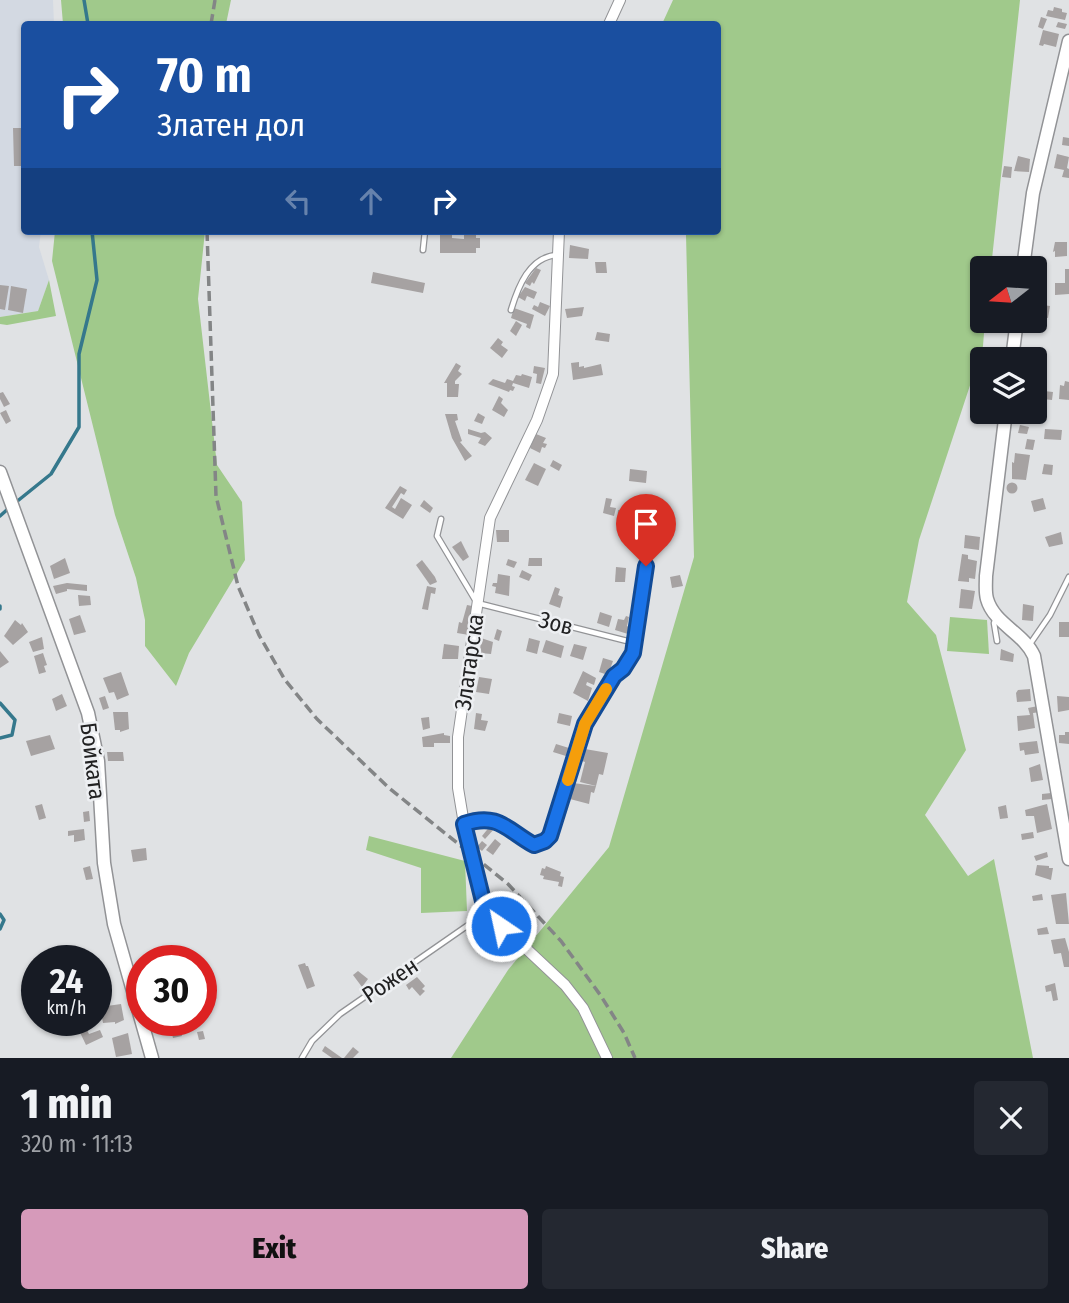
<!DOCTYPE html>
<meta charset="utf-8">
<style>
:root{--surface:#171b24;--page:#242831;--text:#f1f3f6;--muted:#9ea1a6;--accent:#d69aba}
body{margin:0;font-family:"Fira Sans Condensed",sans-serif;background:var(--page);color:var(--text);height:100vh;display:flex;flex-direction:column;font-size:26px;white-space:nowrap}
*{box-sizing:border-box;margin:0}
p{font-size:23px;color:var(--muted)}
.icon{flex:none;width:38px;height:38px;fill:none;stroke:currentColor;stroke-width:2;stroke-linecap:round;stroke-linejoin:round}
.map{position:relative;height:1058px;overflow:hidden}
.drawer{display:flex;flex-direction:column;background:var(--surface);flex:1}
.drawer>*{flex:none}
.top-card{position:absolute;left:21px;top:21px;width:700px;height:214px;border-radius:7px;box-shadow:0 2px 5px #0004;background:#1a4fa0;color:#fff;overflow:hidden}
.needle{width:46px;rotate:253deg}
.tools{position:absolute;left:970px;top:256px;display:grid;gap:14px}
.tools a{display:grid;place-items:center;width:77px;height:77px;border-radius:7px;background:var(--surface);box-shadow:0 2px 5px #0004;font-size:35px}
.speed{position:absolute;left:21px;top:945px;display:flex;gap:14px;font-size:35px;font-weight:700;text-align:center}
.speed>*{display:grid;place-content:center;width:91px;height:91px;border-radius:50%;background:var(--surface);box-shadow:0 2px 5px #0004;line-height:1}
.speed small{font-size:18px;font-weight:400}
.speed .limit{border:10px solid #d22;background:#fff;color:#111}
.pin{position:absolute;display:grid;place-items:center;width:60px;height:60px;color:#fff;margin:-72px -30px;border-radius:50% 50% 50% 0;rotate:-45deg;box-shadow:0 0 7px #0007}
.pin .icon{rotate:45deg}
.me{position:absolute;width:77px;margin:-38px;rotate:326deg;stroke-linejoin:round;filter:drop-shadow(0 0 5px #0008)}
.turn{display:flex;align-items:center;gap:24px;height:147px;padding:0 21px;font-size:32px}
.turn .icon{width:91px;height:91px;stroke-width:2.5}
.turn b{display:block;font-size:49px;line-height:60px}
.lanes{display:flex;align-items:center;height:66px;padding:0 21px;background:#0003;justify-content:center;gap:35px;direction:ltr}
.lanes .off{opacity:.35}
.round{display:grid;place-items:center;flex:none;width:74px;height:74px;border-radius:7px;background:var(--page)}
.overview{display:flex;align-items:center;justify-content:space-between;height:119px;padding:0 21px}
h1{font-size:42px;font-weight:800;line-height:52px}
.primary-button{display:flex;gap:14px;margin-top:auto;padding:14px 21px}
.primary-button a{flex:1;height:80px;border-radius:7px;background:var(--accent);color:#111;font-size:28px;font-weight:800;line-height:80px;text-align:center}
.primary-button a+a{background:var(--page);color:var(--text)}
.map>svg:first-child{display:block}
</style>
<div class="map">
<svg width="1069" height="1058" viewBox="0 0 1069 1058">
<rect width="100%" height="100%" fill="#e0e2e4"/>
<path fill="#d3d9e2" d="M 0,0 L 53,0 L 54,24 L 24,24 L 24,231 L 41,231 L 39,247 L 49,280 L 38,311 L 0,317 Z"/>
<g fill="#a0c98b">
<path d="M 61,0 L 231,0 L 226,24 L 63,24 Z"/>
<path d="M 673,0 L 1020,0 L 991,268 L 982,268 L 982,320 L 985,320 L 983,346 L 919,540 L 907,602 L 936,635 L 966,750 L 925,815 L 968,876 L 994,859 L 1033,1058 L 451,1058 L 508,970 L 609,847 L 694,557 L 686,235 L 683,231 L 718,231 L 718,24 L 662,24 Z"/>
<path d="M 55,231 L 205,231 L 198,299 L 217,465 L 242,502 L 245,560 L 189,653 L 176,686 L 145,646 L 145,620 L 136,578 L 115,515 L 52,261 Z"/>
<path d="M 49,280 L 56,316 L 7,325 L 0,324 L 0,317 L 38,311 Z"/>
<path d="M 950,617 L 987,620 L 989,654 L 947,651 Z"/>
<path d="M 369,836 L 465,861 L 467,911 L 421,913 L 421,868 L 366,850 Z"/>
</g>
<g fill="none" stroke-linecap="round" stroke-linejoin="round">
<g stroke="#35788c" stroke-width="3.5">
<path d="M 84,0 L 88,24"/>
<path d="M 15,503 L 51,474 L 79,427 L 79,354 L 97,280 L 92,231"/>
<path d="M 0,516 L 9,508"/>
<path d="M 0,606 L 0,609"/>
<path d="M 0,703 L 15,720 L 12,735 L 0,738"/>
<path d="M 0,914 L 4,920 L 0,929"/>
</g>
</g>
<g fill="#a6a2a2">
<path d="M 1054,7 L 1062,9 L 1062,12 L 1067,13 L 1065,20 L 1046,16 L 1048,10 L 1053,11 Z"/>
<path d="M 1041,17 L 1047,19 L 1043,29 L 1038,27 Z"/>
<path d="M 1058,22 L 1067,24 L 1065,29 L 1056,27 Z"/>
<path d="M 1043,30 L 1059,34 L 1056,47 L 1044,44 L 1043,46 L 1039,45 Z"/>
<path d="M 21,114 L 24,114 L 24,166 L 14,166 L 13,128 L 21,128 Z"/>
<path d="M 1063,137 L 1069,138 L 1069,146 L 1062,145 Z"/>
<path d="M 1057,154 L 1069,157 L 1067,168 L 1069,169 L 1069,178 L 1062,177 L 1064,170 L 1054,168 Z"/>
<path d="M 1018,156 L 1030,159 L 1029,172 L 1014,171 Z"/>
<path d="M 1004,166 L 1012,167 L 1011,178 L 1002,177 Z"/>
<path d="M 440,232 L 452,232 L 452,238 L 464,239 L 464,232 L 476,232 L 476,238 L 480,238 L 480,248 L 476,248 L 476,253 L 440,253 Z"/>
<path d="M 1055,242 L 1067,242 L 1067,256 L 1055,257 L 1055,251 L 1053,252 Z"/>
<path d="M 570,245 L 589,249 L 588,259 L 569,258 Z"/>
<path d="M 595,262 L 606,262 L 607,273 L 596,273 Z"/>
<path d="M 536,268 L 541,270 L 534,284 L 532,282 L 530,286 L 525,283 Z"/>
<path d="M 1065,269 L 1069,269 L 1069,294 L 1055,295 L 1055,283 L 1065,283 Z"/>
<path d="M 373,272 L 425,283 L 423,293 L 371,283 Z"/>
<path d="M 0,285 L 9,286 L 5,310 L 0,309 Z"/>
<path d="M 11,286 L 27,289 L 23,313 L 8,310 Z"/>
<path d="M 525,287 L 537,292 L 534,299 L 527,296 L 525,301 L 518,297 Z"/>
<path d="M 540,302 L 550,306 L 545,316 L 532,309 L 534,305 L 538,307 Z"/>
<path d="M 1035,304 L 1050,306 L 1048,318 L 1034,315 Z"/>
<path d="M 584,307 L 582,316 L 567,318 L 565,309 Z"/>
<path d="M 514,308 L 534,315 L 530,329 L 526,327 L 527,324 L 511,318 Z"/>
<path d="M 516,321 L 522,325 L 516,336 L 510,331 Z"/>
<path d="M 597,332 L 610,334 L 609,342 L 595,340 Z"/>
<path d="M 498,338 L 503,342 L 501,345 L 508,350 L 502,358 L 490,348 Z"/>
<path d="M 579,362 L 579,367 L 584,366 L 584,368 L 601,364 L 603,375 L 573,380 L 571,363 Z"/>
<path d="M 456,363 L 461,366 L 458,371 L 462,374 L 455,381 L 455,384 L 459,384 L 458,397 L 447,397 L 447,383 L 444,383 Z"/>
<path d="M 534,366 L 545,368 L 541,384 L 536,383 L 537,374 L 533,373 Z"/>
<path d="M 522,374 L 532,377 L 529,388 L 513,383 L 512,386 L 515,387 L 513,391 L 510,390 L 509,392 L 488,384 L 493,379 L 505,383 L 507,379 L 513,381 L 516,375 L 521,376 Z"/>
<path d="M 1065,381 L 1069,382 L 1069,400 L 1059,399 L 1060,385 L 1064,386 Z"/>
<path d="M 1044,391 L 1053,392 L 1052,400 L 1043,399 Z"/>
<path d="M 3,392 L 10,404 L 4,407 L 0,399 L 0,393 Z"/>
<path d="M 499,396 L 503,399 L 501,403 L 508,410 L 504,417 L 492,410 Z"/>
<path d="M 6,410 L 11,421 L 6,424 L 0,413 Z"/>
<path d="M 478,413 L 485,417 L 482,424 L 474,421 Z"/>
<path d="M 445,414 L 457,414 L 458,420 L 455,421 L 462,441 L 460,442 L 472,456 L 465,461 L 452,438 Z"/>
<path d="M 1020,425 L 1029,427 L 1027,434 L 1018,433 Z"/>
<path d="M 468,429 L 481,433 L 485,432 L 492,438 L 485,446 L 478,443 L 481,438 L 468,434 Z"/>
<path d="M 1045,429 L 1062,430 L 1061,440 L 1044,439 Z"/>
<path d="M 536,434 L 546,438 L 543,443 L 547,444 L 545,448 L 542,447 L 540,453 L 530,448 Z"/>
<path d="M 1027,439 L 1035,440 L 1033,450 L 1025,449 Z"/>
<path d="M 1015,453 L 1030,455 L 1026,480 L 1012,479 L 1012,462 L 1014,463 Z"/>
<path d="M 553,460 L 562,465 L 559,471 L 550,466 Z"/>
<path d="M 534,463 L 546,469 L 538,486 L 525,480 Z"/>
<path d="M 1044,464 L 1053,465 L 1052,475 L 1042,474 Z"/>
<path d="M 630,469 L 647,471 L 646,483 L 629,481 Z"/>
<circle cx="1012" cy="488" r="5.5"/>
<path d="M 400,486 L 407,490 L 404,495 L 401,493 L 392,507 L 395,509 L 401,498 L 412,505 L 403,519 L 385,508 Z"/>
<path d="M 606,498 L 612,499 L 610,507 L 616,508 L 614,516 L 603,513 Z"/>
<path d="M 1043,498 L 1046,509 L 1034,512 L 1031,501 Z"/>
<path d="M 424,500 L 433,508 L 430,513 L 420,506 Z"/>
<path d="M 638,503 L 643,504 L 642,516 L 635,516 L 634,524 L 617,523 L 618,510 L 631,511 L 638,507 Z"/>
<path d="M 496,530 L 509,530 L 509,542 L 497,542 Z"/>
<path d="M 1061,532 L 1063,544 L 1049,547 L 1045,537 Z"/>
<path d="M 965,535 L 980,537 L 979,550 L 964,548 Z"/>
<path d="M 461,541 L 469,557 L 463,561 L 452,547 Z"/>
<path d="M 962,554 L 968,555 L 968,559 L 977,561 L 975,579 L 969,578 L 969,582 L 958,581 Z"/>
<path d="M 65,558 L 70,573 L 54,579 L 50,566 Z"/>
<path d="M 529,558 L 542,558 L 542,566 L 528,566 Z"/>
<path d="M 508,559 L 517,562 L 514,568 L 506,565 Z"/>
<path d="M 422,560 L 435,577 L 437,582 L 430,585 L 416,565 Z"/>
<path d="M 616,567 L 626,568 L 625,582 L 615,582 Z"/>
<path d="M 522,570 L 532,575 L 529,581 L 519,577 Z"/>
<path d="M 498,574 L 510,576 L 509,596 L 495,593 L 496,587 L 492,586 L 493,583 L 497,583 Z"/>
<path d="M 680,575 L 683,586 L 672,588 L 670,577 Z"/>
<path d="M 67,583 L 87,585 L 87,591 L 67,589 L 67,591 L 56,594 L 53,586 Z"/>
<path d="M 427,586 L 436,588 L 435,594 L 431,593 L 428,610 L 422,609 Z"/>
<path d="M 555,587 L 560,589 L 558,595 L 563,597 L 560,608 L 549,604 Z"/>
<path d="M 961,589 L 975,591 L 972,609 L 959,608 Z"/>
<path d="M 78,595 L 90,596 L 91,605 L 79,606 Z"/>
<path d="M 1023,604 L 1034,606 L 1033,621 L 1022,620 Z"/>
<path d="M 467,605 L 472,606 L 469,635 L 457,633 L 459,622 L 462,623 Z"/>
<path d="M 600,612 L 612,616 L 609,627 L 597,623 Z"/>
<path d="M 80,615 L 86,632 L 74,635 L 69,619 Z"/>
<path d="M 626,616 L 629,617 L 627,626 L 630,628 L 628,634 L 615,630 L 618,619 L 624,620 Z"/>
<path d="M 15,620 L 21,625 L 22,623 L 28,632 L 13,645 L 4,636 Z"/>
<rect x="1059" y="622" width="10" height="15"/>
<path d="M 497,629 L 502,631 L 499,641 L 494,639 Z"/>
<path d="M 42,637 L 44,649 L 33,652 L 29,642 Z"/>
<path d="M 481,638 L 493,642 L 491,654 L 480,653 Z"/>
<path d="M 529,638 L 540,641 L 537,654 L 526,651 Z"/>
<path d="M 546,640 L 564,646 L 561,658 L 542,652 Z"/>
<path d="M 444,644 L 459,646 L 458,659 L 442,659 Z"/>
<path d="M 574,644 L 587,647 L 583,660 L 570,656 Z"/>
<path d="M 1001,649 L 1014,654 L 1013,662 L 1000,660 Z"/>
<path d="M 0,651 L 9,662 L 0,668 Z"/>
<path d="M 43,653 L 47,665 L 44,666 L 46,672 L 39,674 L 34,656 Z"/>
<path d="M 603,658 L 613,661 L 608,675 L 599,672 Z"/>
<path d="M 583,671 L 596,678 L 594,685 L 587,682 L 586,685 L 592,688 L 588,701 L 573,693 Z"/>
<path d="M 121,672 L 129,695 L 117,700 L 114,692 L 109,693 L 103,678 Z"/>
<path d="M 479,677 L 492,679 L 489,694 L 476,692 Z"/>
<path d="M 1030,689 L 1031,701 L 1017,702 L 1016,693 L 1018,690 Z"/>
<path d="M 62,694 L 67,706 L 56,711 L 52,699 Z"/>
<path d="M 105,696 L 109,708 L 103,710 L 99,698 Z"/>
<path d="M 1057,696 L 1069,697 L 1069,710 L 1058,712 Z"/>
<path d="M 1038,706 L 1040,712 L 1033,713 L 1035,728 L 1018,731 L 1017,716 L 1030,715 L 1028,708 Z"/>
<path d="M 113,712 L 128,712 L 129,729 L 120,732 L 120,730 L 115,730 Z"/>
<path d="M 476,713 L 482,714 L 481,720 L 488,721 L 485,731 L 474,729 Z"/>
<path d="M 559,713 L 572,716 L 570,726 L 557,723 Z"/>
<path d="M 429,717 L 430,728 L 423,730 L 421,718 Z"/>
<path d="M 1065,732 L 1069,732 L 1069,744 L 1059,743 L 1059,735 L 1065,735 Z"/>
<path d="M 444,733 L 444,735 L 450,736 L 450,743 L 434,743 L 434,747 L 423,747 L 422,737 Z"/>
<path d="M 50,735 L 55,749 L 31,756 L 26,741 Z"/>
<path d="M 1037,741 L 1039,753 L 1025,755 L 1024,750 L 1020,751 L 1019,743 Z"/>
<path d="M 556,744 L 569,748 L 566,756 L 553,752 Z"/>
<path d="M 585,749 L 608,753 L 603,775 L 599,774 L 596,786 L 580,782 L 585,762 L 582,761 Z"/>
<path d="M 107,752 L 123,752 L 124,761 L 108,761 Z"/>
<path d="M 1040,764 L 1043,780 L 1031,782 L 1029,768 Z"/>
<path d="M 573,783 L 596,786 L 594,793 L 591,792 L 589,804 L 570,799 Z"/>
<path d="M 1051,793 L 1052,799 L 1042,800 L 1042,794 Z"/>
<path d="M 42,804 L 46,818 L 39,820 L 35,806 Z"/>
<path d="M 1047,804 L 1052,829 L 1037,833 L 1034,816 L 1026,816 L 1025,810 Z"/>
<path d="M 1006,805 L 1008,818 L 1000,819 L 998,807 Z"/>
<path d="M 89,811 L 90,821 L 84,822 L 83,812 Z"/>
<path d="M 491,825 L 495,828 L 485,839 L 482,836 Z"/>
<path d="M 84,829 L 85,840 L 74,842 L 74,835 L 68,836 L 68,831 Z"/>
<path d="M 1033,832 L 1034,838 L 1022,840 L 1021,834 Z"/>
<path d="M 495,839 L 501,844 L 493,855 L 486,850 Z"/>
<path d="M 482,841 L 487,845 L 482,851 L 477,847 Z"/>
<path d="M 146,848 L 147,860 L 133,862 L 131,850 Z"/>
<path d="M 1047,852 L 1048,857 L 1036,861 L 1034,856 Z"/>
<path d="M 1037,865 L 1049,866 L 1049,868 L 1053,868 L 1051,880 L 1035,875 Z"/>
<path d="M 90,866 L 93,879 L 86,880 L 83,868 Z"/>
<path d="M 546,866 L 561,872 L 560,876 L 564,877 L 562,887 L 558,886 L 559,882 L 543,879 L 544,876 L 540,875 L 542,868 L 545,869 Z"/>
<path d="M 1066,893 L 1069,924 L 1056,924 L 1051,895 Z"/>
<path d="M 1042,894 L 1043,900 L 1033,901 L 1032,896 Z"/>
<path d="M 1047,927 L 1049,934 L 1038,935 L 1037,929 Z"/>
<path d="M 1065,938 L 1069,952 L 1069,967 L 1064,967 L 1061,953 L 1054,954 L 1051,940 Z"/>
<path d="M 305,963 L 306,966 L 308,966 L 315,986 L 307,989 L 298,965 Z"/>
<path d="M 358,971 L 368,979 L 362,987 L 353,975 Z"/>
<path d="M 417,977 L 425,986 L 422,989 L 425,991 L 420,996 L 412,987 L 409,990 L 406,985 Z"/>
<path d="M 1055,983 L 1058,1000 L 1053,1001 L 1051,991 L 1046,992 L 1045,986 Z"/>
<path d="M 121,1004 L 124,1020 L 115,1024 L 115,1022 L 103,1023 L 100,1007 Z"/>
<path d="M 74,1020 L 82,1020 L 89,1034 L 100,1030 L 103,1037 L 86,1045 Z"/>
<path d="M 175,1020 L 186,1020 L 188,1030 L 181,1031 L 182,1036 L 173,1038 L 170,1026 L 176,1022 Z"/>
<path d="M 203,1031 L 205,1039 L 199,1040 L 197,1032 Z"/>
<path d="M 128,1033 L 132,1054 L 116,1057 L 112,1038 Z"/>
<path d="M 325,1046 L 342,1058 L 332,1058 L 322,1051 Z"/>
<path d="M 353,1047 L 359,1052 L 353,1058 L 344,1058 Z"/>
</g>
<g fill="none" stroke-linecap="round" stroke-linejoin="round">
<defs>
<g id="service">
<path d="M 423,250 L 425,231"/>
<path d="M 511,310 C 518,287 529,257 557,255"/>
<path d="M 441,519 L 437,536 L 477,603 L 635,643"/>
<path d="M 996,618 L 994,623 L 997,641"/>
<path d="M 1030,644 L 1050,615 L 1069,577"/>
<path d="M 465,824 C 497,812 508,831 534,845 L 545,841 L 550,836 L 585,724 L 614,676 L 623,669 L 633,653 L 649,540"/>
<path d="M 302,1058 L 312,1041 L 340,1014 L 487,912"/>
</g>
<g id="minor">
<path d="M 609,24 L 620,0"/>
<path d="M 559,231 L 553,374 L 537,420 L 490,518 L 458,737 L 458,788 L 464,824 L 487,912 L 565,985 L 583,1008 L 607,1058"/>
</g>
<g id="tertiary">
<path d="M 1023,268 L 1033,193 L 1069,41"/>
<path d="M 1012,359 L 1017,320"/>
<path d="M 1006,411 L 986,576 C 986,583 985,592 987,599 C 994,624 1024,633 1034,656 L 1069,859"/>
<path d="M 0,472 L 88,713 L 98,761 L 104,863 L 114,924 L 152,1058"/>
</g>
</defs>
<use href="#service" stroke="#929396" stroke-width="7"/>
<use href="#minor" stroke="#929396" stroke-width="12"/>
<use href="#tertiary" stroke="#929396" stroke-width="15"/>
<use href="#service" stroke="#fff" stroke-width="4.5"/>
<use href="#minor" stroke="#fff" stroke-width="10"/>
<use href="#tertiary" stroke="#fff" stroke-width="12"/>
<g stroke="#838586" stroke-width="3.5" stroke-dasharray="10 5" stroke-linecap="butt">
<path d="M 211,24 L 215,0"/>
<path d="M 207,231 L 216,496 L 238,586 L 259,635 L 285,680 L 317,719 L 389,788 L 508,884 L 561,941 L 601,996 L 624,1033 L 635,1058"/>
</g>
</g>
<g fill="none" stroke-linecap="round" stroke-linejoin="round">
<defs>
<path id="route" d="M 501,926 L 490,916 L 484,905 L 464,824 C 498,812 507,830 534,845 L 545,841 L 550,836 L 585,724 L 614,676 L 623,669 L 633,653 L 646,566"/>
</defs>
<use href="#route" stroke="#114b97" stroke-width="18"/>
<use href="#route" stroke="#1a73e8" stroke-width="12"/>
<path stroke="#f59e0b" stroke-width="12" d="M 568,780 L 585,724 L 606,689"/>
</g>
<g text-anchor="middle" stroke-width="5" stroke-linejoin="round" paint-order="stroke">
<g font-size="23" fill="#212122" stroke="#edeff2">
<text transform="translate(556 623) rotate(14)" y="8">Зов</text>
<text transform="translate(469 662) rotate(-82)" y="8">Златарска</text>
<text transform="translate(93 761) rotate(83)" y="8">Бойката</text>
<text transform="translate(390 980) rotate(-34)" y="8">Рожен</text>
</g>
</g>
</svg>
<div class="tools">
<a><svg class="needle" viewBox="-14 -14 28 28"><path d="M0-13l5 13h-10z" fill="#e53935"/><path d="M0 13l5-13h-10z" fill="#9ea1a6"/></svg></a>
<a><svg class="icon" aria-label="layers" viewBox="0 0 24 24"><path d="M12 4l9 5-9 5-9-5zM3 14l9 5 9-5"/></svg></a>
</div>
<div class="speed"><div>24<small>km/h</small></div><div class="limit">30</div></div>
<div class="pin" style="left:646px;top:566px;background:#d93025"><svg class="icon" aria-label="arrive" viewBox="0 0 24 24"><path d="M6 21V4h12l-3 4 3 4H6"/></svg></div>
<svg class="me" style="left:501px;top:926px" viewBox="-20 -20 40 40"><circle r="17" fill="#1a73e8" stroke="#fff" stroke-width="3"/><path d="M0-11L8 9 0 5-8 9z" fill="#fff"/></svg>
<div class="top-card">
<div class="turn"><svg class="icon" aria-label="right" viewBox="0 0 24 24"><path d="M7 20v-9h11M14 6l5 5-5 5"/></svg><div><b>70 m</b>Златен дол</div></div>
<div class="lanes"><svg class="icon off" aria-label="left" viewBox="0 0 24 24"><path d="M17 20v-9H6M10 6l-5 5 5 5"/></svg><svg class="icon off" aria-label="ahead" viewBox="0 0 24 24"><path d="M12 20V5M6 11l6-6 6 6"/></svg><svg class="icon" aria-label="right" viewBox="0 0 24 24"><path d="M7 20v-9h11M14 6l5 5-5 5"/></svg></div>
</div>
</div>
<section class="drawer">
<div class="overview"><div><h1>1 min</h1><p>320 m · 11:13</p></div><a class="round"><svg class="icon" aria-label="close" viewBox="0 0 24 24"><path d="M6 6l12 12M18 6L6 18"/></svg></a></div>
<div class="primary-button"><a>Exit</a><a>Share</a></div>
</section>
